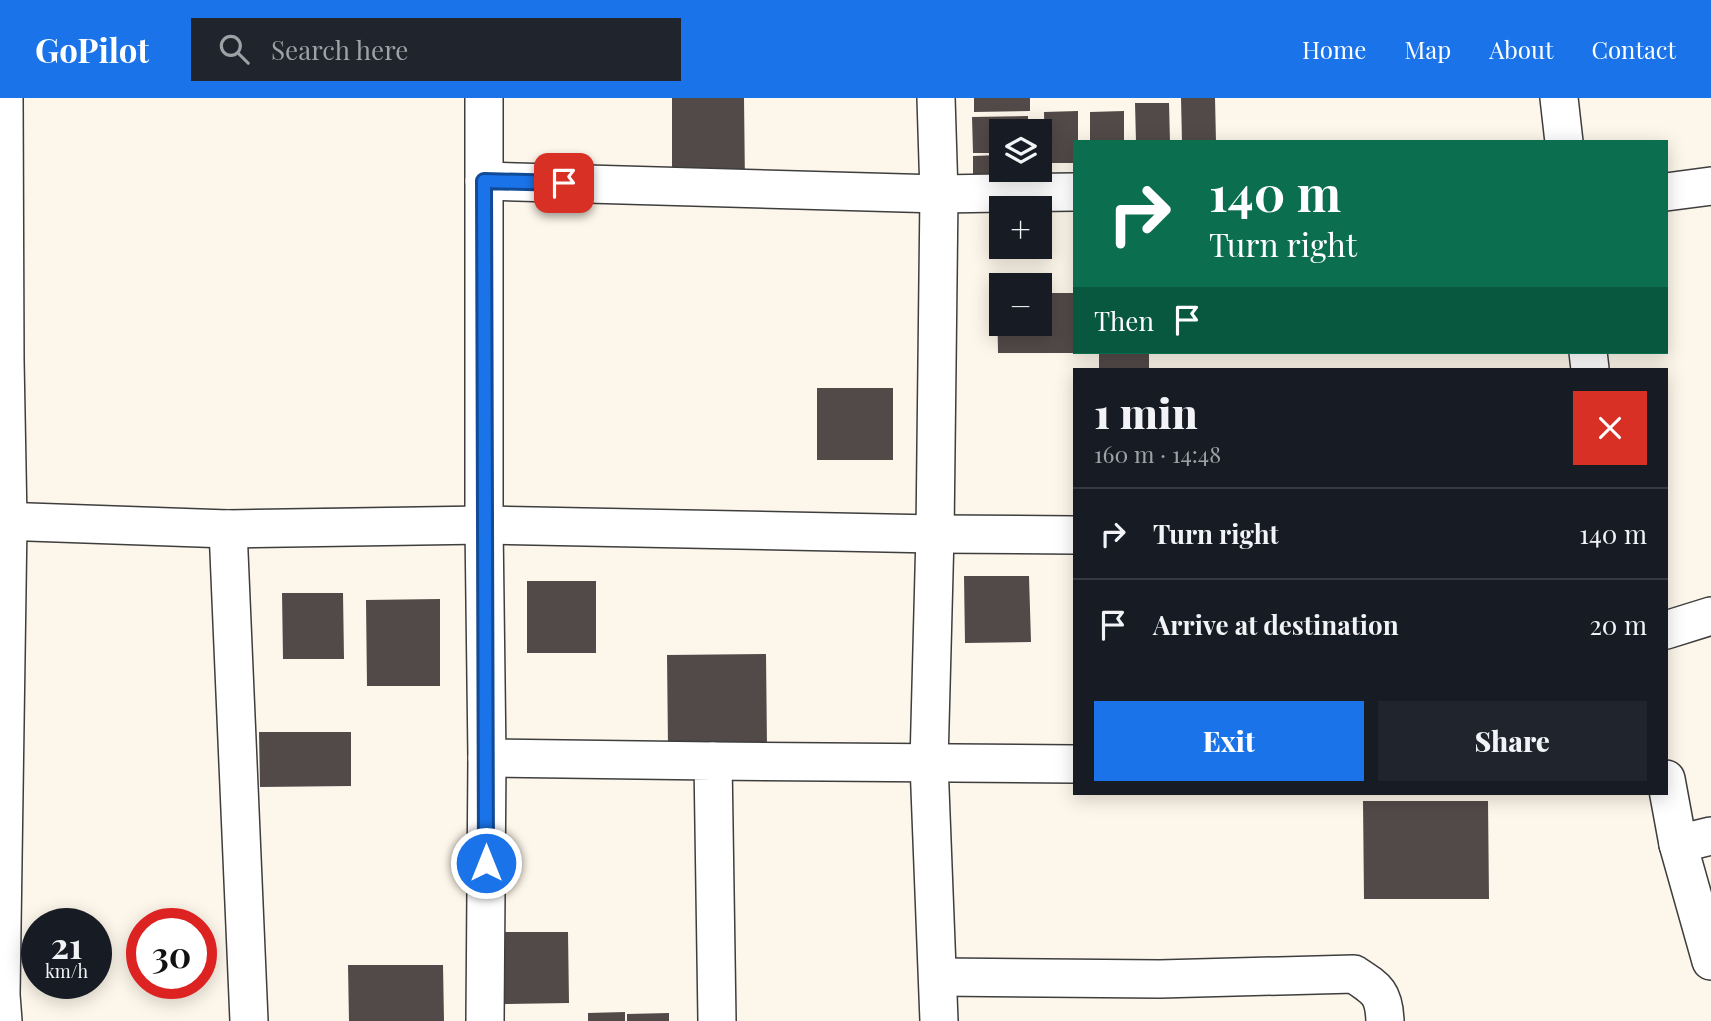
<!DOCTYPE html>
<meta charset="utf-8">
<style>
:root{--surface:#171b24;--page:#20242c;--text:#f1f3f6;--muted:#9ea1a6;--line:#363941;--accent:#1a73e8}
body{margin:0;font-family:"Playfair Display",serif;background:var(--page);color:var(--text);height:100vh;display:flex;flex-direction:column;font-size:26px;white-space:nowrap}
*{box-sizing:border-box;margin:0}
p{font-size:23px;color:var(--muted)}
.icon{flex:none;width:38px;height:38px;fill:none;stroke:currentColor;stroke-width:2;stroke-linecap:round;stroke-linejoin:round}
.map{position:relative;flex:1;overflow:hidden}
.side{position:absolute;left:1073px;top:270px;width:595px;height:427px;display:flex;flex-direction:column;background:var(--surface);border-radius:0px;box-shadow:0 4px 18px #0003}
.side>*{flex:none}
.hud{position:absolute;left:1073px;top:42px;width:595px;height:214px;border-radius:0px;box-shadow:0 4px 18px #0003;background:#0b6e4f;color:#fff;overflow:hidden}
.fabs{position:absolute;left:989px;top:21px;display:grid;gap:14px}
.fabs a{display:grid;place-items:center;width:63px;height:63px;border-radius:0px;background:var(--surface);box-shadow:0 4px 18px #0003;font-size:35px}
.speed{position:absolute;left:21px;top:810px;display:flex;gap:14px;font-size:35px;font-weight:700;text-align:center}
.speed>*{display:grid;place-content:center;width:91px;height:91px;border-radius:50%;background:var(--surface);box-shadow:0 4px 18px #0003;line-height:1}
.speed small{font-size:18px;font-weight:400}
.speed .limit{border:10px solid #d22;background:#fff;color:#111}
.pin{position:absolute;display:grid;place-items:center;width:60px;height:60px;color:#fff;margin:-30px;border-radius:14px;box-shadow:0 4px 10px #0006}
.me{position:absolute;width:77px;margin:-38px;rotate:0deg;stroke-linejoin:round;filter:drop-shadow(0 0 5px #0008)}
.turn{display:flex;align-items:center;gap:24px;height:147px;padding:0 21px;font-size:32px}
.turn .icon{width:91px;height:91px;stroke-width:2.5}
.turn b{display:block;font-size:49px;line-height:60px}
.then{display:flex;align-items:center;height:66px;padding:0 21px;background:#0003;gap:14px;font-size:26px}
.round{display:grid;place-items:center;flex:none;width:74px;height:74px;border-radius:0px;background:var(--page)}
.headline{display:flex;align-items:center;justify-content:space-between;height:119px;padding:0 21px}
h1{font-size:42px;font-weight:800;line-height:52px}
.cta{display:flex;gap:14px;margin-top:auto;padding:14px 21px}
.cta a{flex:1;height:80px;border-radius:0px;background:var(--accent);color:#fff;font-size:28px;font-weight:800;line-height:80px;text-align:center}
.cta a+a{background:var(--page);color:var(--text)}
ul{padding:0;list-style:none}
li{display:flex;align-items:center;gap:21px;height:91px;padding:0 21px;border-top:2px solid var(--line)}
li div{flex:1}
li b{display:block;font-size:26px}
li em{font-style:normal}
header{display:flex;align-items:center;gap:42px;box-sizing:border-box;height:98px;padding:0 35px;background:var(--accent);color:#fff}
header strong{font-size:33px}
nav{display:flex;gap:38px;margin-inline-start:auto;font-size:24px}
.search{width:490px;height:63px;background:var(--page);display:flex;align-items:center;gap:18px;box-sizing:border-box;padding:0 24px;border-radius:0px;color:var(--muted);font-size:26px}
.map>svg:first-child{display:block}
</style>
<header>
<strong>GoPilot</strong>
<div class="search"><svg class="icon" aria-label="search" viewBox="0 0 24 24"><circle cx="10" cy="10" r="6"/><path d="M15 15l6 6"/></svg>Search here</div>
<nav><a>Home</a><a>Map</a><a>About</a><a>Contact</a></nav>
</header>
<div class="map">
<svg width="1711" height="923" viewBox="0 0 1711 923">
<rect width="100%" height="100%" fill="#fdf6ea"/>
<g fill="#524a48">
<path d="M 672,0 L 744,0 L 745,88 L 672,88 Z"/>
<path d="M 974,0 L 1030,0 L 1030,13 L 974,14 Z"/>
<path d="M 1181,0 L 1215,0 L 1216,44 L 1182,44 Z"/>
<path d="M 1135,5 L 1169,5 L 1170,44 L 1136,44 Z"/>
<path d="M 1078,13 L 1078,44 L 1074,44 L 1074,65 L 1045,65 L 1044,14 Z"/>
<path d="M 1124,13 L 1124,44 L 1090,44 L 1090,14 Z"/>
<path d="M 1028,18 L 1028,33 L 1001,33 L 1001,55 L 973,55 L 972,19 Z"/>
<path d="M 1001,57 L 1001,72 L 1028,72 L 1029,88 L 973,89 L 973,58 Z"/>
<path d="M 997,195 L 1001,195 L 1001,226 L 1040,226 L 1040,195 L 1074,195 L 1074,255 L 998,255 Z"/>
<rect x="1099" y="254" width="50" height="16"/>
<rect x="817" y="290" width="76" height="72"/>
<path d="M 964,478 L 1029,478 L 1031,544 L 965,545 Z"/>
<rect x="527" y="483" width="69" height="72"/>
<path d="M 282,495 L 343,495 L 344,561 L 283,561 Z"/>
<path d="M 440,501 L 440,588 L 367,588 L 366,502 Z"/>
<path d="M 766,556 L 767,650 L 668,649 L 667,557 Z"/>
<path d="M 259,634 L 351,634 L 351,688 L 260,689 Z"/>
<path d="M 1363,703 L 1488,703 L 1489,801 L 1364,801 Z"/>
<path d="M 501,834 L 568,834 L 569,905 L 502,906 Z"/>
<path d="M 348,867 L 443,867 L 444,923 L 349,923 Z"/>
<path d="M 625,914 L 625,923 L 588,923 L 588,915 Z"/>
<path d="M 669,915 L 669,923 L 627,923 L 627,916 Z"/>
</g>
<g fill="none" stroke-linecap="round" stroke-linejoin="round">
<defs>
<g id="street">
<path d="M 484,0 L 484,427 L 487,660 L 713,663 L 717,923"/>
<path d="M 936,0 L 939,96 L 935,436 L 929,665 L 939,923"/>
<path d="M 1559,0 L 1564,44"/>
<path d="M 484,83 L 939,96 L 1074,94"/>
<path d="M 1666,94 L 1711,88"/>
<path d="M 1588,254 L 1590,271"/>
<path d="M 0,423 L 228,431 L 484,427 L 935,436 L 1074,437"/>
<path d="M 228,431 L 249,923"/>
<path d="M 1666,532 L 1711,518"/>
<path d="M 713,663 L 1074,666"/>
<path d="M 1666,681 L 1678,746 L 1711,863"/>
<path d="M 1678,746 L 1711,738"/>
<path d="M 938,879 L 1160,881 L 1354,876 C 1377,891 1384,895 1385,923"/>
<path d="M 3,923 L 1,897 L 8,423 L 5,262 L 4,0"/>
<path d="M 485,923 L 487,660"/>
</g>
</defs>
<use href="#street" stroke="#3e3e3e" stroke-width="40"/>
<use href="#street" stroke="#fff" stroke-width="37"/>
</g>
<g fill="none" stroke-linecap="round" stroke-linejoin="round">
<defs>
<path id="route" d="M 486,765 L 484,83 L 564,85"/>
</defs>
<use href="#route" stroke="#114b97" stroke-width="18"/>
<use href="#route" stroke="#1a73e8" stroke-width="12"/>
</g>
</svg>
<div class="fabs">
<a><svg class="icon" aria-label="layers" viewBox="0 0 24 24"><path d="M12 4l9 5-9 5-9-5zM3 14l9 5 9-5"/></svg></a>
<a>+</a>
<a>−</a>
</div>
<div class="speed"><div>21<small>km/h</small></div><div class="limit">30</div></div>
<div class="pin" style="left:564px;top:85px;background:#d93025"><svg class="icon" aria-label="arrive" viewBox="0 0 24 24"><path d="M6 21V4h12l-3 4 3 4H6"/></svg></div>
<svg class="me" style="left:486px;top:765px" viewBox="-20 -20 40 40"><circle r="17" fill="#1a73e8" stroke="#fff" stroke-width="3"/><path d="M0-11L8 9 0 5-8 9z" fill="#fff"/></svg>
<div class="hud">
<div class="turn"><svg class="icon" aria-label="right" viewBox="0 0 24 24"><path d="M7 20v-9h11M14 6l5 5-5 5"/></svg><div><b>140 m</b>Turn right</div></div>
<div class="then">Then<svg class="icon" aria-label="arrive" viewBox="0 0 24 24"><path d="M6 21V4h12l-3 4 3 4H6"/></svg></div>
</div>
<section class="side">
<div class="headline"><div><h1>1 min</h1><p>160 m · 14:48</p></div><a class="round" style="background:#d93025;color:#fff"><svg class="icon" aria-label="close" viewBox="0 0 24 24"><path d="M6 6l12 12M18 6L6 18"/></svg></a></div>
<ul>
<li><svg class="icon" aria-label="right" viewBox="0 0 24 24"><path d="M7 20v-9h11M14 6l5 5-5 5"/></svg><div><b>Turn right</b></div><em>140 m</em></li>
<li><svg class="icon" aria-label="arrive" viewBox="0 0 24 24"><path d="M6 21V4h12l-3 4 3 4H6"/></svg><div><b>Arrive at destination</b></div><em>20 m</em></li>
</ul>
<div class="cta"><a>Exit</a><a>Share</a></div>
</section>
</div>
